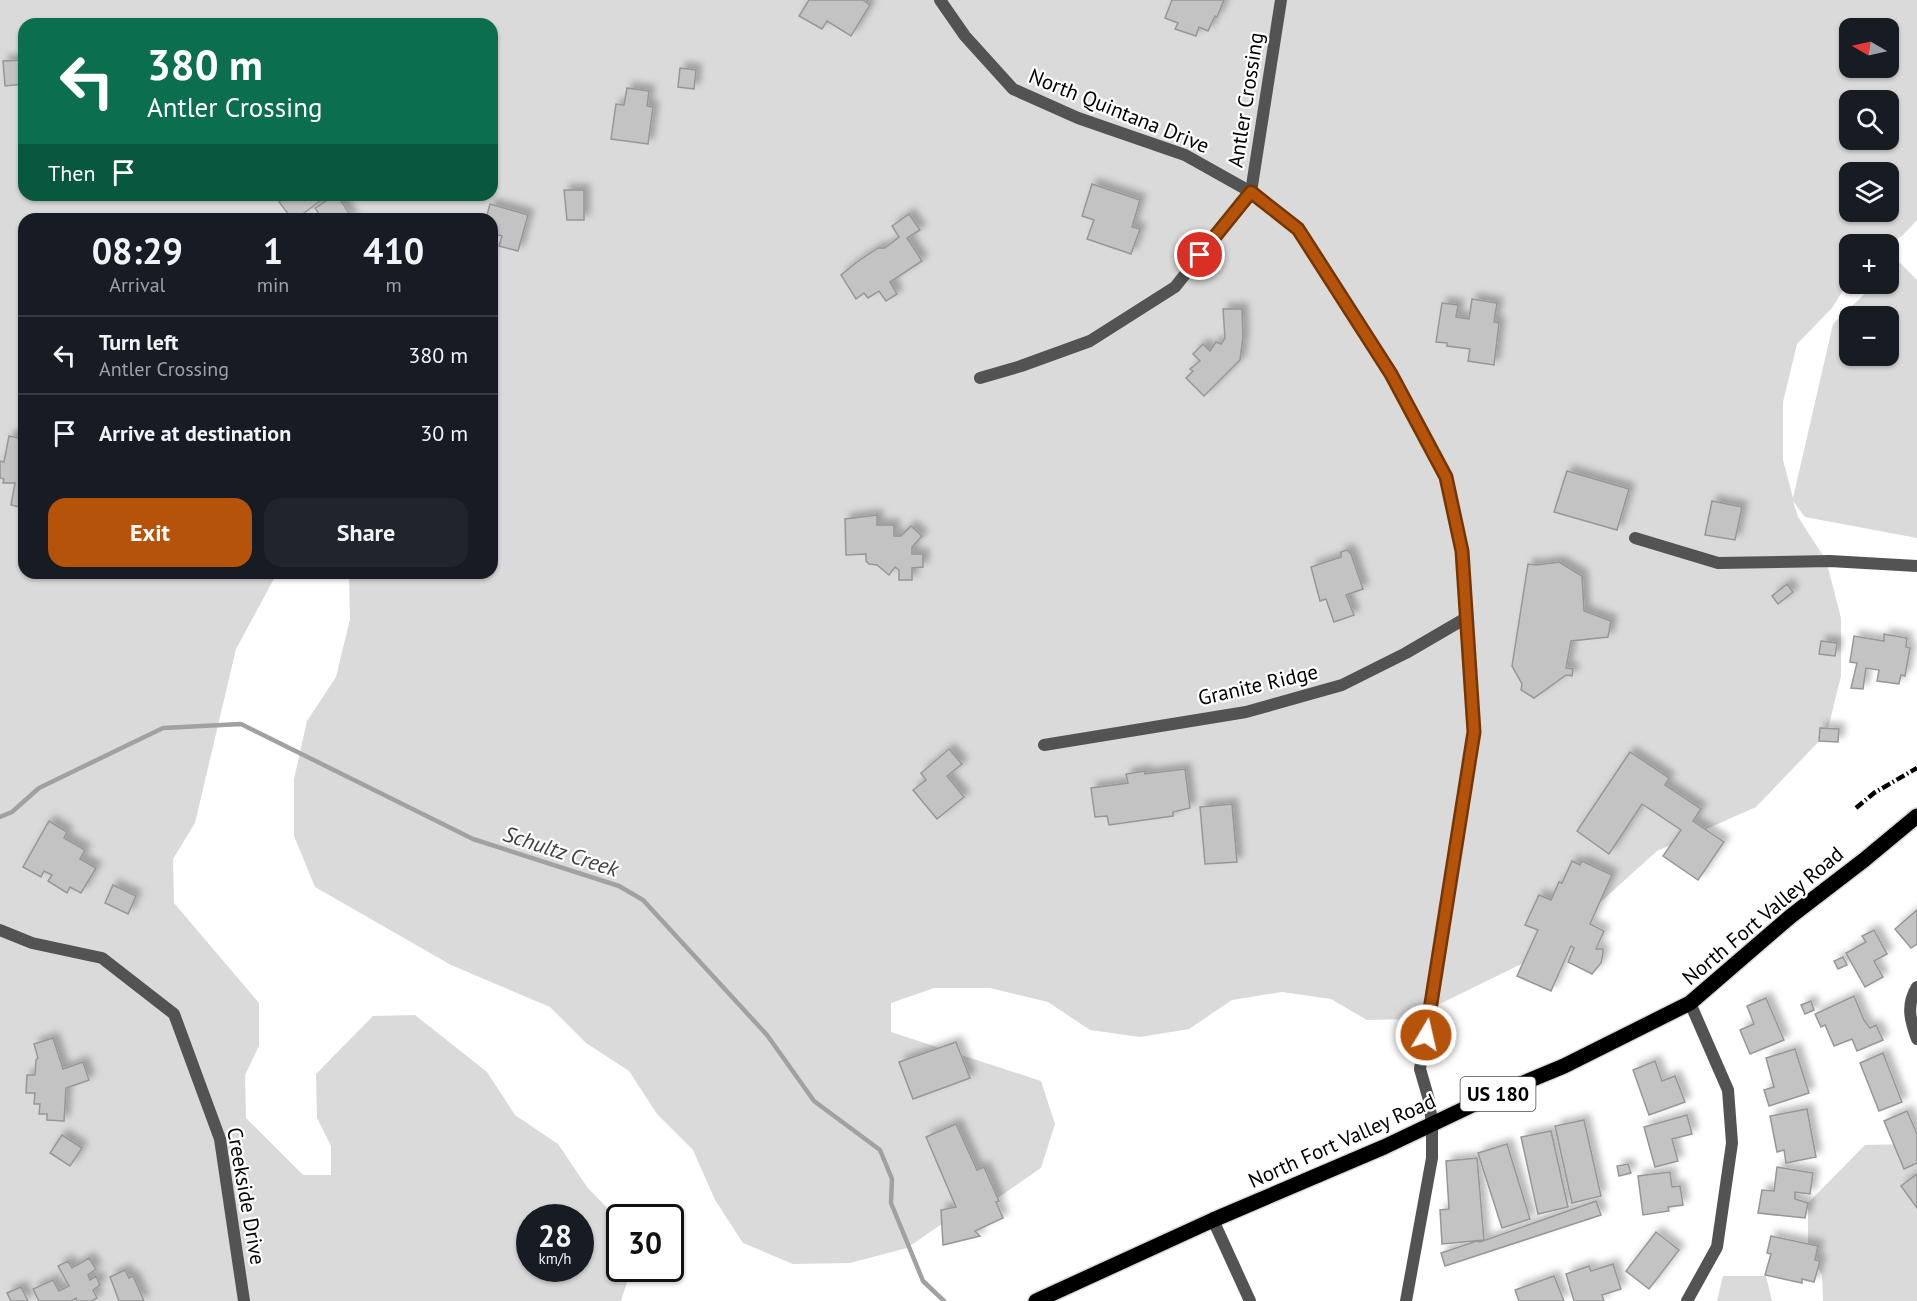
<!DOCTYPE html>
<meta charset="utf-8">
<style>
:root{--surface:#171b24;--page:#20242c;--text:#f1f3f6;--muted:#9ea1a6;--line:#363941;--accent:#b45309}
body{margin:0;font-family:"PT Sans",sans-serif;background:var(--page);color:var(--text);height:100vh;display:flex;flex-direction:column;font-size:22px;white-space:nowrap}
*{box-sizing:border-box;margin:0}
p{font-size:20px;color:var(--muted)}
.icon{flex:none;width:33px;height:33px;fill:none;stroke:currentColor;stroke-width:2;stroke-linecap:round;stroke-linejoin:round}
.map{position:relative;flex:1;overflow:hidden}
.details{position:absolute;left:18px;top:213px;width:480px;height:366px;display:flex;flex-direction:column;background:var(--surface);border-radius:18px;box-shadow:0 2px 4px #0004}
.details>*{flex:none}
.top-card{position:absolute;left:18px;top:18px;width:480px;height:183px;border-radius:18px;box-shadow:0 2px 4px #0004;background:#0b6e4f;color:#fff;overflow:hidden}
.needle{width:39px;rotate:279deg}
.fabs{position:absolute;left:1839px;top:18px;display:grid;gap:12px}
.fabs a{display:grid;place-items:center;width:60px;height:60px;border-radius:12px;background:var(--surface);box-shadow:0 2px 4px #0004;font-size:30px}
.speed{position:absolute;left:516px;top:1204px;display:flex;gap:12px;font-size:30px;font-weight:700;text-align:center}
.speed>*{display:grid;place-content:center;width:78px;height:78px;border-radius:50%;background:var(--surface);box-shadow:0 2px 4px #0004;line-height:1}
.speed small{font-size:15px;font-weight:400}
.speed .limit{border:3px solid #111;border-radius:9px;background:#fff;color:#111}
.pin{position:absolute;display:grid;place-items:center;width:51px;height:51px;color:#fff;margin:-26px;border:3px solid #fff;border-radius:50%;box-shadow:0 2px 6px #0007}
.me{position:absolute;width:66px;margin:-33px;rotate:9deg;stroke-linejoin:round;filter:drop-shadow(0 0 4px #0008)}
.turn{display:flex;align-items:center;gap:21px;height:126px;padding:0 30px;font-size:27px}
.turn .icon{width:78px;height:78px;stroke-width:2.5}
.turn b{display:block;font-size:42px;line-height:51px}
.then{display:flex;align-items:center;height:57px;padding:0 30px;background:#0003;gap:12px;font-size:22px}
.eta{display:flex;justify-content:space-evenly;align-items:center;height:102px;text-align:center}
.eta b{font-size:36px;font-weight:600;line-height:42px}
.cta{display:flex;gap:12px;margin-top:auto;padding:12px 30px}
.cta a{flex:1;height:69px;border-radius:18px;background:var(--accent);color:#fff;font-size:24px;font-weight:600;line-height:69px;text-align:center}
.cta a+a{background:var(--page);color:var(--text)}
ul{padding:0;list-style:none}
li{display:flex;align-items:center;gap:18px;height:78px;padding:0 30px;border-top:2px solid var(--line)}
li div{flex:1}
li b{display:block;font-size:22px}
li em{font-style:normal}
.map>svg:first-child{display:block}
</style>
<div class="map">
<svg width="1917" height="1301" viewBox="0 0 1917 1301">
<defs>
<filter id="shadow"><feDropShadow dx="5.5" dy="-5.5" stdDeviation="3" flood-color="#0004"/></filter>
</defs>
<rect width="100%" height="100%" fill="#fff"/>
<g fill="#dadada" fill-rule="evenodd">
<path d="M 0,0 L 1917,0 L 1917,220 L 1903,235 L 1889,245 L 1850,244 L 1849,281 L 1832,308 L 1797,344 L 1783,402 L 1783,460 L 1793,498 L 1833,324 L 1875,284 L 1888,284 L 1889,271 L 1898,261 L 1917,280 L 1917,538 L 1805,517 L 1793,501 L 1798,517 L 1826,560 L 1841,618 L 1841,676 L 1827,733 L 1756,807 L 1657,851 L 1544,953 L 1409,1019 L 1367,1020 L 1331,999 L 1282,992 L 1232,1000 L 1189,1029 L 1140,1037 L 1090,1030 L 1048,1002 L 990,988 L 934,988 L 891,1003 L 891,1032 L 1041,1081 L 1055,1124 L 1041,1168 L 999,1197 L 949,1219 L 907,1248 L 850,1263 L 793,1264 L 743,1243 L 715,1200 L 693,1150 L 657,1114 L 629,1071 L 586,1043 L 550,1007 L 451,965 L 315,887 L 294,836 L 294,779 L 307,721 L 336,677 L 350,619 L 349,573 L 492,573 L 492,219 L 24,219 L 24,573 L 277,573 L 236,649 L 195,823 L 173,859 L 174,903 L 259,1003 L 259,1046 L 245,1075 L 246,1118 L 303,1175 L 331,1175 L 331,1146 L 317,1118 L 316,1074 L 373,1016 L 415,1015 L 487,1072 L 515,1115 L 558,1144 L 587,1187 L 619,1220 L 620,1269 L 629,1269 L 630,1273 L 621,1301 L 0,1301 ZM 24,24 L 492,24 L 492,195 L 24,195 ZM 1850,28 L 1888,28 L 1888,68 L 1850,68 ZM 1850,100 L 1888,100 L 1888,140 L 1850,140 ZM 1850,172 L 1888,172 L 1888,212 L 1850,212 ZM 1850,316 L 1888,316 L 1888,356 L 1850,356 ZM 530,1218 L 580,1218 L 580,1269 L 530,1269 Z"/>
<path d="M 1907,1144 L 1917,1152 L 1917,1301 L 1823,1301 L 1822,1275 L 1808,1246 L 1808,1203 L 1865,1145 Z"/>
<path d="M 1723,1276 L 1766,1276 L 1772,1301 L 1717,1301 Z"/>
</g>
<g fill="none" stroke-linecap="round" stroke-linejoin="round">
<path stroke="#a1a1a1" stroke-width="4.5" d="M 0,817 L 12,812 L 39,788 L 163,728 L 241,724 L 473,839 L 619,886 L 643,900 L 767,1035 L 814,1101 L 880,1150 L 892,1179 L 891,1203 L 923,1281 L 944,1301"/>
</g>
<g fill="#c3c3c3" stroke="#979797" stroke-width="1.5" filter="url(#shadow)">
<path d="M 809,0 L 863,0 L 870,5 L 851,36 L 827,21 L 822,29 L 799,16 Z"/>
<path d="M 1172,0 L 1224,0 L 1217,17 L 1215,16 L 1208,31 L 1199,27 L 1196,36 L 1175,29 L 1178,23 L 1165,18 Z"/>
<path d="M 24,60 L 24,84 L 5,86 L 3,61 Z"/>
<path d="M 680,68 L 696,70 L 694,89 L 678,87 Z"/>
<path d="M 627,88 L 649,91 L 647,106 L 653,107 L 648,144 L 611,139 L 616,104 L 624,105 Z"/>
<path d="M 1092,184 L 1140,200 L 1132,227 L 1140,229 L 1131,254 L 1087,239 L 1094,220 L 1082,216 Z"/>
<path d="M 564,190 L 584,190 L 584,220 L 567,220 Z"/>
<path d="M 288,195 L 328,195 L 296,219 L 292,219 L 279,202 Z"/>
<path d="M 335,195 L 337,195 L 353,219 L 322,219 L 315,208 Z"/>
<path d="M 490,204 L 528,215 L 518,251 L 499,246 L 502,236 L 493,234 L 496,227 L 492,226 L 492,219 L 486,219 Z"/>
<path d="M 909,214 L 920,230 L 907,238 L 922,261 L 890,282 L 897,294 L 886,301 L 879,291 L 868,298 L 864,293 L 856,299 L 841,275 L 857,262 L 878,248 L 885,248 L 899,237 L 892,226 Z"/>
<path d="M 1472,299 L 1497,303 L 1494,322 L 1499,323 L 1494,365 L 1468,361 L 1470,349 L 1447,346 L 1447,343 L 1436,342 L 1442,303 L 1458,305 L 1456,317 L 1469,319 Z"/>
<path d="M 1223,309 L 1242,309 L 1243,337 L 1240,360 L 1204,396 L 1186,378 L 1193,371 L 1190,369 L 1200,361 L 1193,354 L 1203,344 L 1210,351 L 1216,342 L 1221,344 L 1225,338 Z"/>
<path d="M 9,436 L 24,439 L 19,471 L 24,472 L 24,508 L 11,505 L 15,483 L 3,483 L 4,479 L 0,478 L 0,461 L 4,462 Z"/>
<path d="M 1567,471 L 1629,489 L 1617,530 L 1554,512 Z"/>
<path d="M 1712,501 L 1742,507 L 1735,540 L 1705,535 Z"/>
<path d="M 877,515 L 877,525 L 894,525 L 894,536 L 901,536 L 911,526 L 922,536 L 912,547 L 912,554 L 923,554 L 923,567 L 912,568 L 912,580 L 899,580 L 899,570 L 895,567 L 889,575 L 877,565 L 869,564 L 866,561 L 866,554 L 846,555 L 845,519 Z"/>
<path d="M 1347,550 L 1351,554 L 1363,589 L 1346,595 L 1354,615 L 1334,622 L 1326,599 L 1320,601 L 1311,567 L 1341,557 L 1341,552 Z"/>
<path d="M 1559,562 L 1582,576 L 1584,611 L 1611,621 L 1608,637 L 1571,641 L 1566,668 L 1573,669 L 1572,676 L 1566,675 L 1534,698 L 1521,690 L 1522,684 L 1512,666 L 1528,564 L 1537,565 Z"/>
<path d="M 1787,584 L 1793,592 L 1778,604 L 1772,596 Z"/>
<path d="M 1884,634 L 1907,638 L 1906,647 L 1910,648 L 1905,676 L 1901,675 L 1899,684 L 1877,681 L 1879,670 L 1866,668 L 1863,689 L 1851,688 L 1857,663 L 1850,662 L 1854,636 L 1884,641 Z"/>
<path d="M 1821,641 L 1837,643 L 1835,656 L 1819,654 Z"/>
<path d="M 1820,728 L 1839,729 L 1838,742 L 1819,741 Z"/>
<path d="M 949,749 L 962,764 L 947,776 L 964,797 L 937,819 L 913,790 L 926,780 L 921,773 Z"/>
<path d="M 1630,752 L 1669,778 L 1665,785 L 1701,809 L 1693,821 L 1724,842 L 1698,880 L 1663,856 L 1681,830 L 1642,804 L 1609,854 L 1577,831 Z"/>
<path d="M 1185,769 L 1190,808 L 1173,812 L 1173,816 L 1109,825 L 1107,816 L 1095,817 L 1091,788 L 1128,783 L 1126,774 L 1145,771 L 1145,774 Z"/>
<path d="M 1232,804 L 1237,862 L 1205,864 L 1200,807 Z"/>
<path d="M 49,821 L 67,832 L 64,838 L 85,850 L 80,859 L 96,868 L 81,893 L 70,887 L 67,893 L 48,881 L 52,875 L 44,871 L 41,877 L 23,867 Z"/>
<path d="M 1572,861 L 1580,865 L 1582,861 L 1612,875 L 1590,924 L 1604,931 L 1596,949 L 1603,949 L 1603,954 L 1601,963 L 1592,974 L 1568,962 L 1574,948 L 1571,946 L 1551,991 L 1517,976 L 1538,930 L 1525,925 L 1539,895 L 1551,900 L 1559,882 L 1562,883 Z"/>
<path d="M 113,885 L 136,896 L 128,914 L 105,903 Z"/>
<path d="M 1917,910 L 1917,944 L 1911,948 L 1895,929 Z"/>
<path d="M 1874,930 L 1887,954 L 1874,961 L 1883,977 L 1865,987 L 1846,953 L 1866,942 L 1862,936 Z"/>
<path d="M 1843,957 L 1847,965 L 1838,969 L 1834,961 Z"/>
<path d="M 1854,996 L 1864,1020 L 1870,1028 L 1876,1025 L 1883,1040 L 1857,1051 L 1852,1039 L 1834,1046 L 1825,1025 L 1821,1027 L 1815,1014 Z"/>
<path d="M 1766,998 L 1784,1040 L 1750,1054 L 1740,1030 L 1754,1024 L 1747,1006 Z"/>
<path d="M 1811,1001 L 1814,1010 L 1805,1014 L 1801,1005 Z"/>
<path d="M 53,1038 L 63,1069 L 83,1062 L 89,1080 L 66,1088 L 64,1121 L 47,1120 L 47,1114 L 39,1114 L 40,1104 L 34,1104 L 35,1093 L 26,1093 L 27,1075 L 35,1075 L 36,1060 L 38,1058 L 34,1044 Z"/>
<path d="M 956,1042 L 970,1078 L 913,1099 L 899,1062 Z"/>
<path d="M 1795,1049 L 1809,1093 L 1769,1106 L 1764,1090 L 1774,1087 L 1766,1058 Z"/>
<path d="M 1883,1053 L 1902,1102 L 1879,1111 L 1860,1063 Z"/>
<path d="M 1655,1061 L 1662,1081 L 1675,1076 L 1685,1102 L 1649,1115 L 1633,1070 Z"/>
<path d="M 1807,1109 L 1816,1157 L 1786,1163 L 1784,1150 L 1777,1152 L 1770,1116 Z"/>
<path d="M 1907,1111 L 1917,1134 L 1917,1163 L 1904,1169 L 1884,1121 Z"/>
<path d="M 1687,1115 L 1692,1134 L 1672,1139 L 1678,1161 L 1655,1167 L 1644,1127 Z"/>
<path d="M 1584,1120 L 1601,1196 L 1572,1203 L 1555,1126 Z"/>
<path d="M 956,1124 L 977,1170 L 984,1167 L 999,1201 L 996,1202 L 1003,1218 L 975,1231 L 980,1236 L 943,1245 L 941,1210 L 956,1207 L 926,1137 Z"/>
<path d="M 1551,1131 L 1568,1207 L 1538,1214 L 1521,1137 Z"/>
<path d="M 62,1135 L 82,1148 L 70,1166 L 50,1153 Z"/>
<path d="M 1507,1144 L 1530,1219 L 1502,1228 L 1478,1153 Z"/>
<path d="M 1477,1158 L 1484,1240 L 1442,1244 L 1440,1210 L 1449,1209 L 1446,1161 Z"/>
<path d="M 1628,1164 L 1631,1173 L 1619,1176 L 1617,1166 Z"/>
<path d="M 1777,1167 L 1813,1173 L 1810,1194 L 1795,1192 L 1795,1199 L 1808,1203 L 1805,1218 L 1758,1213 L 1762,1190 L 1774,1191 Z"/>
<path d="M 1670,1172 L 1672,1187 L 1680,1186 L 1683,1205 L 1668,1207 L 1669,1211 L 1643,1215 L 1638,1176 Z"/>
<path d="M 1917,1174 L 1917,1208 L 1901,1186 Z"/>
<path d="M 1596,1201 L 1601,1215 L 1445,1266 L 1441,1253 L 1477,1241 L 1480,1242 Z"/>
<path d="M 1656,1232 L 1679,1250 L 1649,1289 L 1626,1271 Z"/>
<path d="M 1771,1236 L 1818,1246 L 1815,1260 L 1820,1261 L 1814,1282 L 1802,1279 L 1802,1283 L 1765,1275 L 1771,1254 L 1767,1253 Z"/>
<path d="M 89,1258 L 96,1269 L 88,1275 L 90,1280 L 96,1276 L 100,1285 L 93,1290 L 97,1298 L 92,1301 L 77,1301 L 76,1298 L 71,1301 L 39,1301 L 33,1289 L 53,1280 L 59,1291 L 69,1286 L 58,1266 L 68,1261 L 72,1268 Z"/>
<path d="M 1613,1264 L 1621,1289 L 1602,1295 L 1604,1301 L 1574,1301 L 1566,1274 L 1589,1266 L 1591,1271 Z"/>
<path d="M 125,1270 L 129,1278 L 133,1276 L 144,1301 L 119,1301 L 110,1277 Z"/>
<path d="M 1554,1276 L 1564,1301 L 1519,1301 L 1515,1290 Z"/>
<path d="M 21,1287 L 28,1301 L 11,1301 L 7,1293 Z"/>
</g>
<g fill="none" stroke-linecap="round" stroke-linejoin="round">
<defs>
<path id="primary" d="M 1036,1301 L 1213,1220 L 1384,1147 L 1487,1098 L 1564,1066 L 1690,1003 L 1791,916 L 1864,860 L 1917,816"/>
</defs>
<use href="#primary" stroke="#dbdbdb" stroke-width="18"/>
<g stroke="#535353" stroke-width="12">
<path d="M 940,0 L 965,36 L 1013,89 L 1078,118 L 1185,155 L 1251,192 L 1298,229 L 1391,373 L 1446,477 L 1462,551 L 1474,732 L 1420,1069 L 1429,1100 L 1432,1124 L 1432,1158 L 1406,1301"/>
<path d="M 980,378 L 1021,366 L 1090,341 L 1175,287 L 1251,192 L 1281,0"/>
<path d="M 1635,538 L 1718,563 L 1830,561 L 1917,566"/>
<path d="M 1044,745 L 1246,712 L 1342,685 L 1406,653 L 1466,618"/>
<path d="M 0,930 L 32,943 L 102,958 L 174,1014 L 220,1139 L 244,1301"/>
<path d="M 1917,987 C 1906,1005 1910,1020 1917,1039"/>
<path d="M 1213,1220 L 1250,1301"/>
<path d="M 1687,1301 L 1717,1247 L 1732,1143 L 1728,1090 L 1690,1003"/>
</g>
<use href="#primary" stroke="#000" stroke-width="15"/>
<path stroke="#000" stroke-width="4.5" stroke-dasharray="9 3 1.5 3" stroke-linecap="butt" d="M 1856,808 L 1874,793 L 1917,768"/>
</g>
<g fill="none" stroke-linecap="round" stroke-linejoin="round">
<defs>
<path id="route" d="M 1200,255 L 1251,192 L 1298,229 L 1391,374 L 1446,477 L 1462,551 L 1474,732 L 1426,1035"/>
</defs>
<use href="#route" stroke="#753606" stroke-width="15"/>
<use href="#route" stroke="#b45309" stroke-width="10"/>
</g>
<g text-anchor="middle" stroke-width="4.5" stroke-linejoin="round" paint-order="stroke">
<rect fill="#fff" stroke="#4c4c4c" stroke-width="1.5" x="1460.5" y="1077" width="75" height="34" rx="4.5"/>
<g font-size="20" font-weight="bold" fill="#000">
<text x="1498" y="1101">US 180</text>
</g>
<g font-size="21" fill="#000" stroke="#fff">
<text transform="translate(1246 100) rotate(-81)" y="7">Antler Crossing</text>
<text transform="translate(1119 111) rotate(22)" y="7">North Quintana Drive</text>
<text transform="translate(1258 685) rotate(-13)" y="7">Granite Ridge</text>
<text transform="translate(1763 916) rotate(-40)" y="7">North Fort Valley Road</text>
<text transform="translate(1342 1141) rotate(-24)" y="7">North Fort Valley Road</text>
<text transform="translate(246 1196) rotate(80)" y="7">Creekside Drive</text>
</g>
<g font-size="22" font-style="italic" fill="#424242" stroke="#fff">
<text transform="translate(561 851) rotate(18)" y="8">Schultz Creek</text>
</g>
</g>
</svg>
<div class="fabs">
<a><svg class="needle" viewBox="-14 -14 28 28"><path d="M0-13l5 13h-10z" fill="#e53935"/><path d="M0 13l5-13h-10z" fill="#9ea1a6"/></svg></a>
<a><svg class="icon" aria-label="search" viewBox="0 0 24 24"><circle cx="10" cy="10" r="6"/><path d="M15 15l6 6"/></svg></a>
<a><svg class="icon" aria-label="layers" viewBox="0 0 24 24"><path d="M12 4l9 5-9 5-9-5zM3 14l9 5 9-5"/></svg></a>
<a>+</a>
<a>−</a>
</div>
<div class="speed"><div>28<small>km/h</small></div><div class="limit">30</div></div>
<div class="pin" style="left:1200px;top:255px;background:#d93025"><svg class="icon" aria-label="arrive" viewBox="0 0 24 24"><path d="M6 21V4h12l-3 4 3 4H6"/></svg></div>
<svg class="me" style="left:1426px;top:1035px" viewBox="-20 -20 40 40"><circle r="17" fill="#b45309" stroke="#fff" stroke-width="3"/><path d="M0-11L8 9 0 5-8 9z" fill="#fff"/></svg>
<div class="top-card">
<div class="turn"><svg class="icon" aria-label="left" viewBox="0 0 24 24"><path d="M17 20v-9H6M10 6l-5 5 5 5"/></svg><div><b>380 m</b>Antler Crossing</div></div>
<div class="then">Then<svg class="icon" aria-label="arrive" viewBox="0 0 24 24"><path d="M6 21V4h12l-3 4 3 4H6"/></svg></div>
</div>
<section class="details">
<div class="eta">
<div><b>08:29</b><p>Arrival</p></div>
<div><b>1</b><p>min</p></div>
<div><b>410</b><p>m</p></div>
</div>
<ul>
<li><svg class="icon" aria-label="left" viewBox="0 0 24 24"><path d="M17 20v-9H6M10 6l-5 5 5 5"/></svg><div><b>Turn left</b><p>Antler Crossing</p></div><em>380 m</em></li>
<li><svg class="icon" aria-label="arrive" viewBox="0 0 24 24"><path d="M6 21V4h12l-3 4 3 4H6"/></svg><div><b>Arrive at destination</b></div><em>30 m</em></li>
</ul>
<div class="cta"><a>Exit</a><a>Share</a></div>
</section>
</div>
